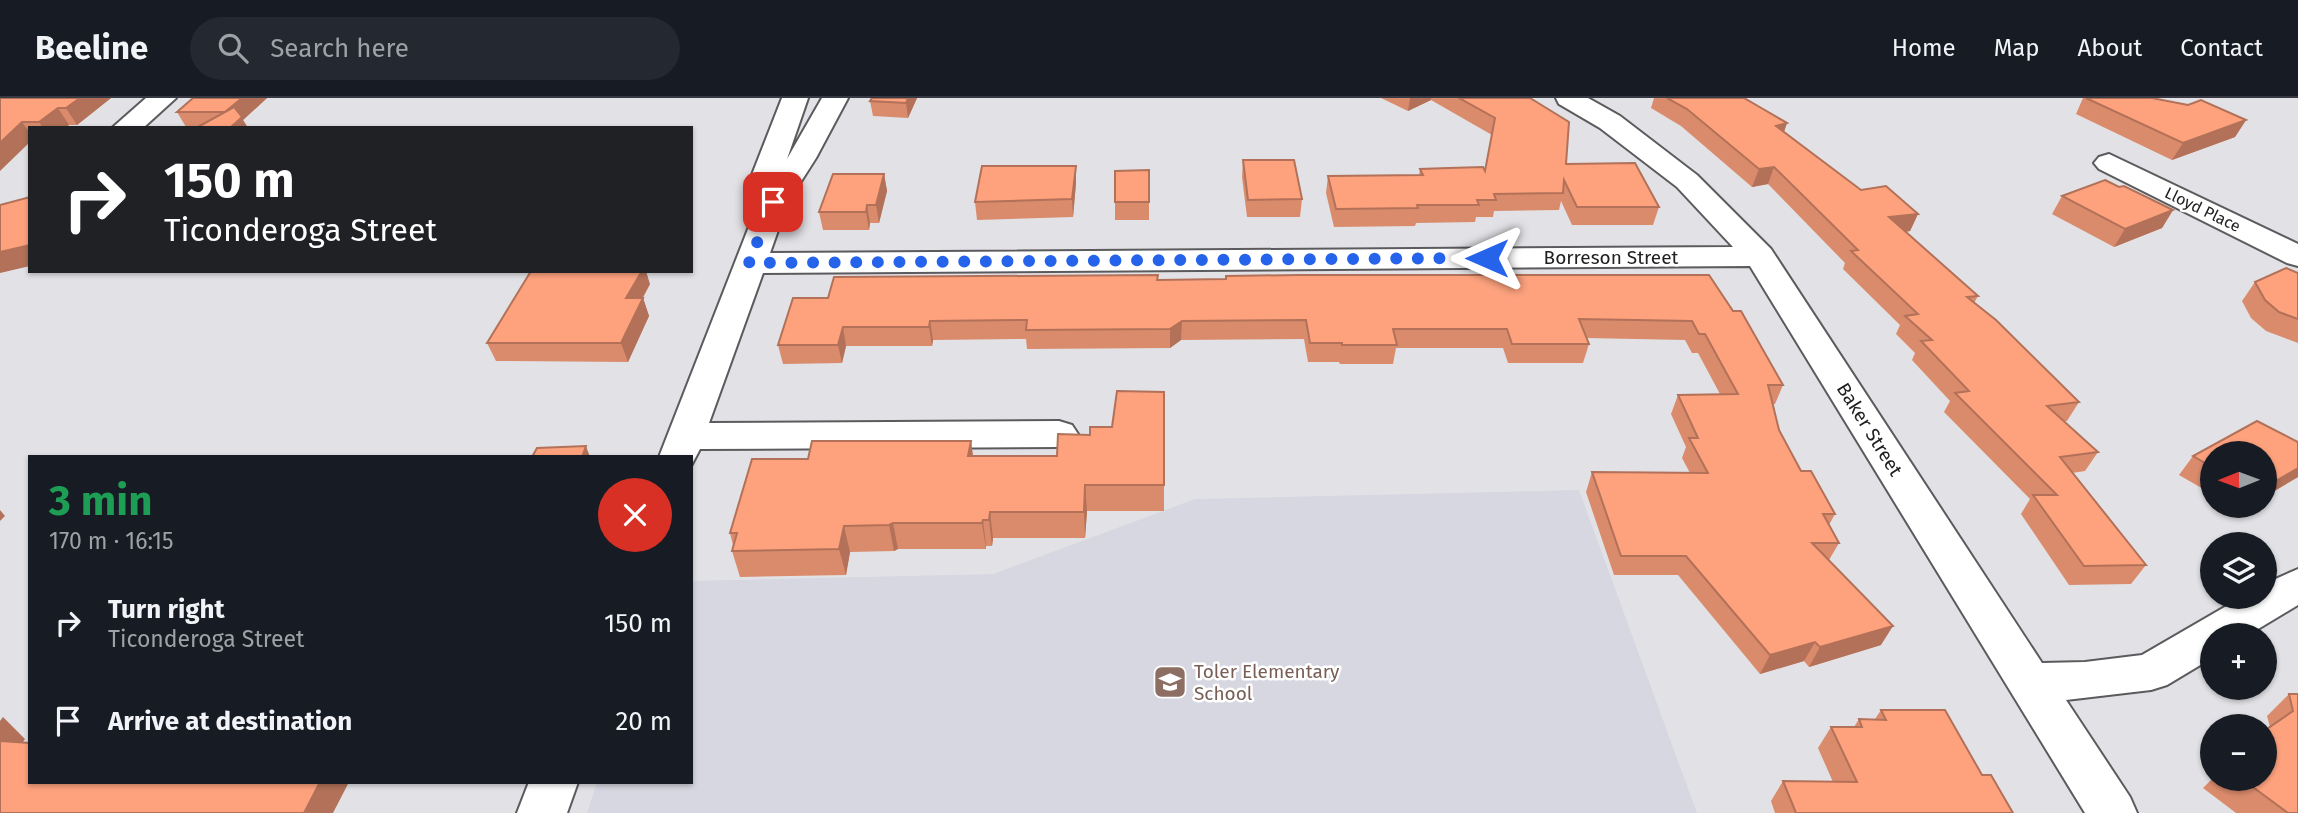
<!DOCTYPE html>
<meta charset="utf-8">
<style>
:root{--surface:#171b24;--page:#242831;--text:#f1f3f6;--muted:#9ea1a6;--line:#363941}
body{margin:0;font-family:"Fira Sans",sans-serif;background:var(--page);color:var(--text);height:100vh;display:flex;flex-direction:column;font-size:26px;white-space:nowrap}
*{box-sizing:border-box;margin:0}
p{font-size:23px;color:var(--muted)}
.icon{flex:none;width:38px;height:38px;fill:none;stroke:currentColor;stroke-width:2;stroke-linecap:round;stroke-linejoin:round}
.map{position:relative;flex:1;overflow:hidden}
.drawer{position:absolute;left:28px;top:357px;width:665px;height:329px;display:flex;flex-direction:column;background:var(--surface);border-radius:0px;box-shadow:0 2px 5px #0004}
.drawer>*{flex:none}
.top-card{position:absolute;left:28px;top:28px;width:665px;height:147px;border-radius:0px;box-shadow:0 2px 5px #0004;background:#202124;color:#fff;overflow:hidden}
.needle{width:46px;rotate:269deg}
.tools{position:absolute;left:2200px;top:343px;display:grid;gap:14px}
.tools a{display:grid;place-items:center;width:77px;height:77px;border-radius:50%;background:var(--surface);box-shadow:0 2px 5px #0004;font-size:35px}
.pin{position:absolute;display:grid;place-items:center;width:60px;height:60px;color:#fff;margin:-30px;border-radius:14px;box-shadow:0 4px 10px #0006}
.me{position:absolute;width:77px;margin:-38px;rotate:270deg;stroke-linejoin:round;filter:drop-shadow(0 0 5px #0008)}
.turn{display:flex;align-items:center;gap:24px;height:147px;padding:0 21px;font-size:32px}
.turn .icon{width:91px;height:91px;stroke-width:2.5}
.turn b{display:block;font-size:49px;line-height:60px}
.round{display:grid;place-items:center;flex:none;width:74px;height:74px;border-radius:37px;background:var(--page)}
.overview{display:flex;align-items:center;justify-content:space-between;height:119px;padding:0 21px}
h1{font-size:42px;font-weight:700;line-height:52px;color:#1e9e55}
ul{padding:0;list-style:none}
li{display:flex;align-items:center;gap:21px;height:98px;padding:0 21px}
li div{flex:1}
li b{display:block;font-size:26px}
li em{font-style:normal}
header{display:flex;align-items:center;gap:42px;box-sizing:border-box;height:98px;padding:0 35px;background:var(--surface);border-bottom:2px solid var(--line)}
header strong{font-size:33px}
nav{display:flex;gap:38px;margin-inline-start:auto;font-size:24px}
.search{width:490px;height:63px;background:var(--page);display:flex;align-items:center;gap:18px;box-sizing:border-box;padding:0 24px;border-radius:38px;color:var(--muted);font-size:26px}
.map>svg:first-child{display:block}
</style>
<header>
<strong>Beeline</strong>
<div class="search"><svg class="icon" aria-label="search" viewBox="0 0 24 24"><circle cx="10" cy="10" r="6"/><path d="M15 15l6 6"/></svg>Search here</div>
<nav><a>Home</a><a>Map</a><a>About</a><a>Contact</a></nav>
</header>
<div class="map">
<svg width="2298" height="715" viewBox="0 0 2298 715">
<rect width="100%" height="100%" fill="#e2e2e6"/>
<path fill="#d7d7e2" d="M 1579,392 L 1697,715 L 587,715 L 597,684 L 691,684 L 691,483 L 993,476 L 1195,401 Z"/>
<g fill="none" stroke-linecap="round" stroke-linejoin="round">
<defs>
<g id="minor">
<path d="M 146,0 L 176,0 L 143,30 L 112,30 Z"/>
<path d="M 782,0 L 808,0 L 787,61 L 822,0 L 848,0 L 816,60 L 788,104 L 770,155 L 1733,149 L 1677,89 L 1600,30 L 1559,6 L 1556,0 L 1588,0 L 1620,18 L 1697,77 L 1771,151 L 2042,565 L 2085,564 L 2142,557 L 2242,499 L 2264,499 L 2264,486 L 2298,471 L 2298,507 L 2248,537 L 2212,537 L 2212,560 L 2167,587 L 2151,592 L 2066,602 L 2130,699 L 2137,715 L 2085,715 L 1750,168 L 763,175 L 709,325 L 1059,323 L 1072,327 L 1078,336 L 1072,345 L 1059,349 L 700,351 L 691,368 L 691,359 L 659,359 L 759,103 L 748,87 Z"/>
<path d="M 2109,56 L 2298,146 L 2298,168 L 2287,165 L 2099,71 L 2094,65 L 2099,59 Z"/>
<path d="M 529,684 L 578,684 L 567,715 L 517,715 Z"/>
</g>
</defs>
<use href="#minor" stroke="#5b5b5e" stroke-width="4"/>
<use href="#minor" fill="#fff" fill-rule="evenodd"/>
</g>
<g fill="#da8b6c">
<path d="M 0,0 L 111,0 L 77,27 L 69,27 L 65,30 L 30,30 L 30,44 Z"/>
<path d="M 193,0 L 267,0 L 243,22 L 248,30 L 186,29 L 177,14 Z"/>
<path d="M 872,0 L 917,0 L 908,20 L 873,18 L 870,3 Z"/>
<path d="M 1381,0 L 1530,0 L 1566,66 L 1659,109 L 1653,127 L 1572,127 L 1561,103 L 1559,112 L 1494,113 L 1493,119 L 1476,119 L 1475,124 L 1416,125 L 1415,128 L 1334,129 L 1326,95 L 1328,78 L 1419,77 L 1420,71 L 1485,73 L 1492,37 L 1431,2 L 1408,13 Z"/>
<path d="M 1654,0 L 1744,0 L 1787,25 L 1784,34 L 1861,92 L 1918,116 L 1910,133 L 1906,134 L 1978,198 L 1974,205 L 2079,304 L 2067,323 L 2064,323 L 2098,354 L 2085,373 L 2072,375 L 2146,467 L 2131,486 L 2069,487 L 2021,416 L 2030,401 L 1944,314 L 1950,303 L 1912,262 L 1915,255 L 1896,236 L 1900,227 L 1843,171 L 1845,165 L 1768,86 L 1752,89 L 1681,28 L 1651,10 Z"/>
<path d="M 2083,0 L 2152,0 L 2246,22 L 2235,39 L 2172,62 L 2076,16 Z"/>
<path d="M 1243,62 L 1302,101 L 1300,119 L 1247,119 L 1242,79 Z"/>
<path d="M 1149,72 L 1149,122 L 1115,122 L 1115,73 Z"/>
<path d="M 884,76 L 887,93 L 879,125 L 870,125 L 869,132 L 823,132 L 819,114 Z"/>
<path d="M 1076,85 L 1073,119 L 977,122 L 975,104 Z"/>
<path d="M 2119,89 L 2173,112 L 2162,130 L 2114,149 L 2052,116 L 2062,98 Z"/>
<path d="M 2298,175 L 2298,245 L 2266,233 L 2251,220 L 2242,203 L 2255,184 Z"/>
<path d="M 1709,177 L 1783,287 L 1775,306 L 1772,306 L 1779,332 L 1801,373 L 1835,416 L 1829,427 L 1839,445 L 1829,462 L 1881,547 L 1809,569 L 1804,563 L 1760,576 L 1678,477 L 1614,477 L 1586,394 L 1592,374 L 1690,375 L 1682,360 L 1686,349 L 1671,316 L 1678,297 L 1720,296 L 1698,255 L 1692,255 L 1685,242 L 1586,240 L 1589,246 L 1583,265 L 1508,265 L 1503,250 L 1396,250 L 1393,266 L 1340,266 L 1339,264 L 1308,264 L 1304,241 L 1181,242 L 1170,250 L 1027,251 L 1026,241 L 933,242 L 932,248 L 846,248 L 842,265 L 783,266 L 778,247 L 828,200 L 1158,182 Z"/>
<path d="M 650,186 L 643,200 L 649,218 L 628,264 L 496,263 L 487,245 Z"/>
<path d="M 2257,323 L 2298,344 L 2298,379 L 2264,399 L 2264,355 L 2212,355 L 2212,396 L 2179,377 L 2193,358 Z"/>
<path d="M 971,343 L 973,358 L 1164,387 L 1164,413 L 1087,413 L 1085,440 L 993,440 L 992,448 L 986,448 L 986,451 L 898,451 L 894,453 L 850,454 L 846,477 L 740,479 L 732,453 L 733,447 L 730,435 L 808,361 Z"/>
<path d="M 2231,408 L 2250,408 L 2241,413 Z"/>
<path d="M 2289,596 L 2298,596 L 2298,715 L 2236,715 L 2203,690 L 2212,681 L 2264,681 L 2270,629 L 2267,618 Z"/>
<path d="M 1881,612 L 1982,677 L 2013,715 L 1775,715 L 1771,703 L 1783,683 L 1833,684 L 1818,650 L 1831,629 L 1854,629 L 1859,621 L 1875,621 Z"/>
</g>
<g fill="#b27158">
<path d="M 80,0 L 111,0 L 77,27 L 66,10 Z"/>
<path d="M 242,0 L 267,0 L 243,22 L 248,30 L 230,30 L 226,14 Z"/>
<path d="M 908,0 L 917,0 L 908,20 L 906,5 Z"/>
<path d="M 1410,0 L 1431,0 L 1431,2 L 1408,13 Z"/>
<path d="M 58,10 L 69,27 L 65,30 L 43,30 L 39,24 Z"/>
<path d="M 2246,22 L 2235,39 L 2172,62 L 2183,45 Z"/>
<path d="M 22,24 L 30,35 L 30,44 L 0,73 L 0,45 Z"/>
<path d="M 1787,25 L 1781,42 L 1776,28 Z"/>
<path d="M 1076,68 L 1076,85 L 1073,119 L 1072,101 Z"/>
<path d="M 1774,69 L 1768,86 L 1752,89 L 1759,71 Z"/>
<path d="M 884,76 L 887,93 L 879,125 L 876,107 Z"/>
<path d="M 867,107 L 870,125 L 869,132 L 866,114 Z"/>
<path d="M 2173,112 L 2162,130 L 2114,149 L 2125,131 Z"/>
<path d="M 1918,116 L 1910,133 L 1881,137 L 1889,119 Z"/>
<path d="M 30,147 L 30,168 L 0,175 L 0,154 Z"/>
<path d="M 632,173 L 646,173 L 650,186 L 632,218 L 626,200 Z"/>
<path d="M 643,200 L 649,218 L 628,264 L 621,245 Z"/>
<path d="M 930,223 L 933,242 L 932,248 L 929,229 Z"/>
<path d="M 1182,223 L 1181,242 L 1170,250 L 1170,231 Z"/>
<path d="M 843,229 L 846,248 L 842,265 L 838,247 Z"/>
<path d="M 971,343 L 974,368 L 968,358 Z"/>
<path d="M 586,348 L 590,359 L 582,359 Z"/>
<path d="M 2298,370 L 2298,379 L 2264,399 L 2264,390 Z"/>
<path d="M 1085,387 L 1087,413 L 1085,440 L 1084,414 Z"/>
<path d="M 0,412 L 5,418 L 0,423 Z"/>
<path d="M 990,414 L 993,440 L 992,448 L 989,422 Z"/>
<path d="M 983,422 L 986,448 L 986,451 L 982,425 Z"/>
<path d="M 893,425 L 898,451 L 894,453 L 889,427 Z"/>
<path d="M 844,428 L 850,454 L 846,477 L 839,451 Z"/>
<path d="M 1893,528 L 1881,547 L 1809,569 L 1820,549 Z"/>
<path d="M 1815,544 L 1804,563 L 1760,576 L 1770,557 Z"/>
<path d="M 3,619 L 25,641 L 8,665 L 0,658 L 0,623 Z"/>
<path d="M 320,684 L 349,684 L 333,715 L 304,715 Z"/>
</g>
<g fill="#fea27e" stroke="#b27158" stroke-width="2">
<path d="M 0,0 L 80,0 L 66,10 L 58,10 L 39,24 L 22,24 L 0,45 Z"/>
<path d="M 193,0 L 242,0 L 225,14 L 177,14 Z"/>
<path d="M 872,0 L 908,0 L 906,5 L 870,3 Z"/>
<path d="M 1459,0 L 1530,0 L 1569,24 L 1566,66 L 1635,65 L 1659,109 L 1577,109 L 1564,82 L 1563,95 L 1494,96 L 1496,102 L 1477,102 L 1479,107 L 1417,107 L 1418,110 L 1336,111 L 1328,78 L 1423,77 L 1420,71 L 1449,70 L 1483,69 L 1485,73 L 1495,20 Z"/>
<path d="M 1667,0 L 1744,0 L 1787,25 L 1776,28 L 1861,92 L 1886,88 L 1918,116 L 1889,119 L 1978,198 L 1967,199 L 1996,222 L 2079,304 L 2047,308 L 2098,354 L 2060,359 L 2146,467 L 2084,468 L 2033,397 L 2057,397 L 1955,295 L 1969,293 L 1921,243 L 1932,242 L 1905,218 L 1918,216 L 1851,153 L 1858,152 L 1774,69 L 1759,71 L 1687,11 Z"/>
<path d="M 2086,0 L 2152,0 L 2188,7 L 2201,2 L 2246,22 L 2183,45 Z"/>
<path d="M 234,9 L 242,19 L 230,30 L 196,30 Z"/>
<path d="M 1243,62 L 1294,62 L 1302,101 L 1248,102 Z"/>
<path d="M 982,68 L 1076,68 L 1072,101 L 975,104 Z"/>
<path d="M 1149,72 L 1149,104 L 1115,104 L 1115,73 Z"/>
<path d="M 833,76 L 884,76 L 876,107 L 867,107 L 866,114 L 819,114 Z"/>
<path d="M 2105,82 L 2119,89 L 2124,88 L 2173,112 L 2125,131 L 2062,98 Z"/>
<path d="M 30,99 L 30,147 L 0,154 L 0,107 Z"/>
<path d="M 2286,170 L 2298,175 L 2298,221 L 2279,214 L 2265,202 L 2255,184 Z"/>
<path d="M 531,173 L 642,173 L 626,200 L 643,200 L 621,245 L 487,245 Z"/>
<path d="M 1158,177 L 1157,182 L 1226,181 L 1226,178 L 1299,177 L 1709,177 L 1733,213 L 1741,213 L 1783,287 L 1768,287 L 1779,332 L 1801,373 L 1811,373 L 1835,416 L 1823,416 L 1839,445 L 1812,445 L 1893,528 L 1820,549 L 1815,544 L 1770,557 L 1686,458 L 1621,458 L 1592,374 L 1708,375 L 1689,340 L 1698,340 L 1678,297 L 1738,296 L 1705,236 L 1699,236 L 1692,223 L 1579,221 L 1589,246 L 1512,246 L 1507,231 L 1393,231 L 1397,247 L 1342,247 L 1342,245 L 1310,245 L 1306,222 L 1182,223 L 1170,231 L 1026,232 L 1027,222 L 930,223 L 929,229 L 843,229 L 838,247 L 778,247 L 793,200 L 828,200 L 834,179 Z"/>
<path d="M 1117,293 L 1164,294 L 1164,387 L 1085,387 L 1084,414 L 990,414 L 989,422 L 983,422 L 982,425 L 893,425 L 889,427 L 844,428 L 839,451 L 732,453 L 737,435 L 730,435 L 752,361 L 808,361 L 812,343 L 971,343 L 968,358 L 1057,358 L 1058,336 L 1090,337 L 1090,329 L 1112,329 Z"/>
<path d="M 2257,323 L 2298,344 L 2298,370 L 2264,390 L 2264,355 L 2212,355 L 2212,369 L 2193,358 Z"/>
<path d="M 586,348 L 582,359 L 532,359 L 537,350 Z"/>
<path d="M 2289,596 L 2298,596 L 2298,715 L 2288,715 L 2242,681 L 2264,681 L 2264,633 L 2293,613 Z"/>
<path d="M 1881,612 L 1945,612 L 1982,677 L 1991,677 L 2013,715 L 1796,715 L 1783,683 L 1857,684 L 1831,629 L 1862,629 L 1859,621 L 1886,622 Z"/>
<path d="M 0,643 L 30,645 L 30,684 L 320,684 L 304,715 L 0,715 Z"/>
</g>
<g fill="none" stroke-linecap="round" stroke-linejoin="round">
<path stroke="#2563eb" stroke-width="12" stroke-dasharray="0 21.6" d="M 773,104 L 749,165 L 1487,160"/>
</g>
<defs>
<symbol id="school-square" viewBox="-11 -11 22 22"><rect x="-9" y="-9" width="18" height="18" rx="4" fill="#8d6e63" stroke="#fff"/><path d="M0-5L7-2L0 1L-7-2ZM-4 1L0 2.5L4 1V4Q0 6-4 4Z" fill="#fff"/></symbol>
</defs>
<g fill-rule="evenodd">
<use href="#school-square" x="1151" y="565" width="38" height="38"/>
</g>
<g text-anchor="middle" stroke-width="5" stroke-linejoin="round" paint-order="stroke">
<g font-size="16" fill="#202021" stroke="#fff">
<text transform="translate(2203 111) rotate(26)" y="6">Lloyd Place</text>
</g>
<g font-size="19" fill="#202021" stroke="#fff">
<text x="1611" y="166">Borreson Street</text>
<text transform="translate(1870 331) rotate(58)" y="7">Baker Street</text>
</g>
<g font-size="19" fill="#785e54" stroke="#fff" text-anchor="start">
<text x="1194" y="580">Toler Elementary<tspan x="1194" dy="22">School</tspan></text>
</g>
</g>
</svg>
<div class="tools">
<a><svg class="needle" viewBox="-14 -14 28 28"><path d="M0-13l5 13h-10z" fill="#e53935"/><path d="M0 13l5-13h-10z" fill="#9ea1a6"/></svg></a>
<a><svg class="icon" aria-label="layers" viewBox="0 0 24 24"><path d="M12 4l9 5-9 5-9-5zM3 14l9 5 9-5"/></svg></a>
<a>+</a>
<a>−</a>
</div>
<div class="pin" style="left:773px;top:104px;background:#d93025"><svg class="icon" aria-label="arrive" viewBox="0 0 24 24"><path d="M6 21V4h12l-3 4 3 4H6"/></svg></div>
<svg class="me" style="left:1487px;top:160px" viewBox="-20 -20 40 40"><path d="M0-17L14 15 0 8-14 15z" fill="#2563eb" stroke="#fff" stroke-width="4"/></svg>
<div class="top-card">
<div class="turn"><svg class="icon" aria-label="right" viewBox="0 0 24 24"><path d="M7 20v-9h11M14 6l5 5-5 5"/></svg><div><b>150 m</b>Ticonderoga Street</div></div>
</div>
<section class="drawer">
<div class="overview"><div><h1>3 min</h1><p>170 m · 16:15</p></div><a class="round" style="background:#d93025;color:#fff"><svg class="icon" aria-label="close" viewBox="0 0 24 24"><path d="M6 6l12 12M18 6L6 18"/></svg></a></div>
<ul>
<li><svg class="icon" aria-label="right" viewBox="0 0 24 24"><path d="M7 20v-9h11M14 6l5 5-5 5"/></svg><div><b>Turn right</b><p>Ticonderoga Street</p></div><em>150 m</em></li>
<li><svg class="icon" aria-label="arrive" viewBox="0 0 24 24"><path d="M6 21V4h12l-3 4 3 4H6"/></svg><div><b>Arrive at destination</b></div><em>20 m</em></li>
</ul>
</section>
</div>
